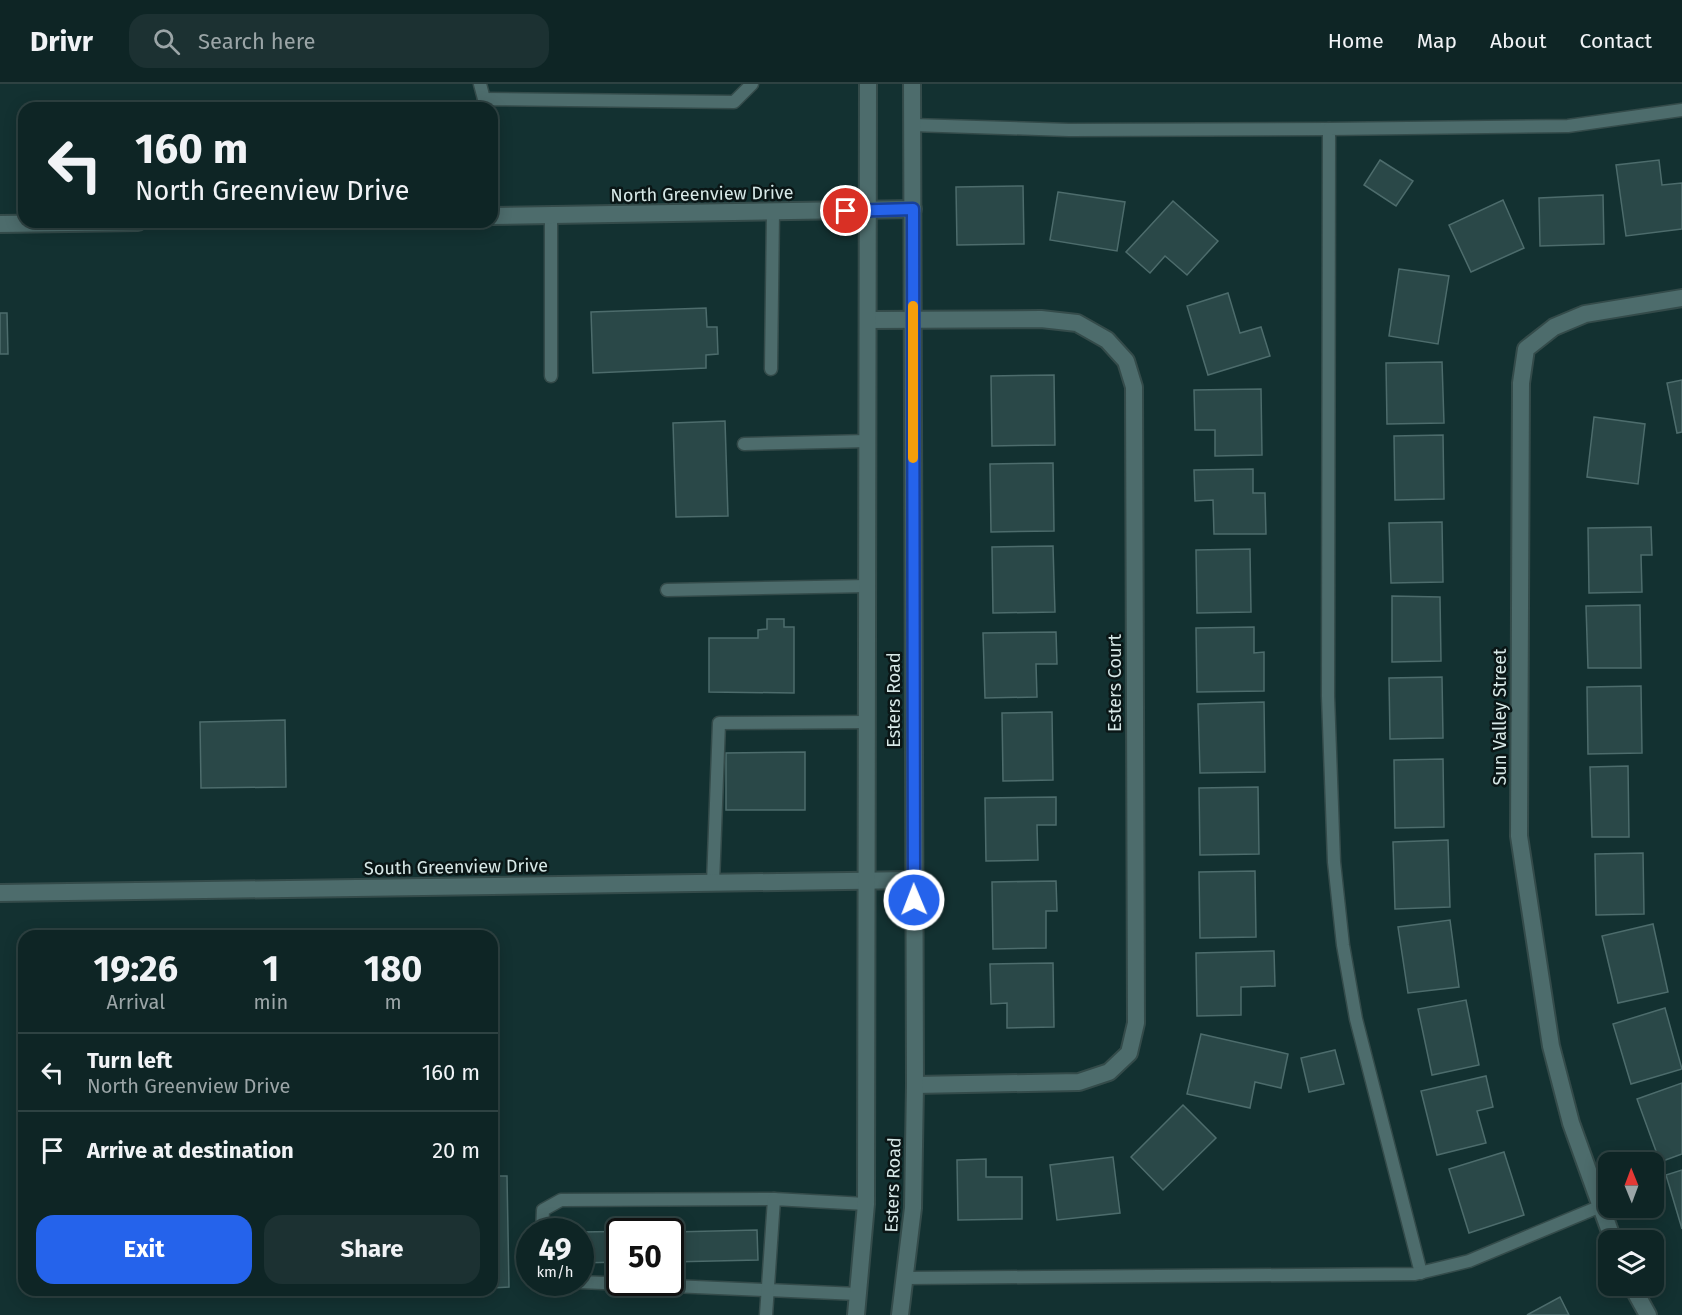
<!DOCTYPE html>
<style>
:root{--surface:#0e2525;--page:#1c3132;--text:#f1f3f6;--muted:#9ba5a7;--line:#2e4242;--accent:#2563eb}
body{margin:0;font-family:"Fira Sans",sans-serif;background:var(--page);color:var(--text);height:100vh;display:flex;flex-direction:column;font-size:22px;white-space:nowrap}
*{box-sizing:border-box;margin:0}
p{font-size:20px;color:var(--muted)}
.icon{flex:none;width:33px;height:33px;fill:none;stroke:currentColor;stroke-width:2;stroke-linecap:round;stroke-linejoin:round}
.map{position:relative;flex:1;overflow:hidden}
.side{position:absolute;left:18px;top:846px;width:480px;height:366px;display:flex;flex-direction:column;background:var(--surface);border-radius:18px;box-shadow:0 3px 15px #0003,0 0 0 2px var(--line)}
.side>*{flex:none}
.top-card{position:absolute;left:18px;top:18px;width:480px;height:126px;border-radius:18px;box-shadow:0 3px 15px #0003,0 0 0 2px var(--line);background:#0e2525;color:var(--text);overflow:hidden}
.needle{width:39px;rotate:359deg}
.fabs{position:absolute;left:1598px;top:1068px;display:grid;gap:12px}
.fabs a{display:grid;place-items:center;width:66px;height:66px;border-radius:12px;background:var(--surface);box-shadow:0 3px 15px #0003,0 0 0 2px var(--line);font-size:30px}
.speed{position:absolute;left:516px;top:1134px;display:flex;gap:12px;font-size:30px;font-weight:700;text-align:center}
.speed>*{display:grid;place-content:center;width:78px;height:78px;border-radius:50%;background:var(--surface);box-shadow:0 3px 15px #0003,0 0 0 2px var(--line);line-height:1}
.speed small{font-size:15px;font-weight:400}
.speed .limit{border:3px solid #111;border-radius:9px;background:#fff;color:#111}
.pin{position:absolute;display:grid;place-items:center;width:51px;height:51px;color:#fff;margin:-26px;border:3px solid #fff;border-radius:50%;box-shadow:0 2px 6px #0007}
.me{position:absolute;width:66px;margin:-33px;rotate:359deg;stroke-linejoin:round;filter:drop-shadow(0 0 4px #0008)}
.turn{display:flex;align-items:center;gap:21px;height:126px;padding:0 18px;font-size:27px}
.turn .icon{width:78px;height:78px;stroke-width:2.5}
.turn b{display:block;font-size:42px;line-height:51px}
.eta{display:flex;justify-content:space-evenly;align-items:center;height:102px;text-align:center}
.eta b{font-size:36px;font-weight:700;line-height:42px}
.primary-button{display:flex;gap:12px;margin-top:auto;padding:12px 18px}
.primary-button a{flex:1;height:69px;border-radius:18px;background:var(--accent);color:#fff;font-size:24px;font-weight:700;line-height:69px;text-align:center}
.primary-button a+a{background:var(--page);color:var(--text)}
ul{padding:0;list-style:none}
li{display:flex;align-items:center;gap:18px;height:78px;padding:0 18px;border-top:2px solid var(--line)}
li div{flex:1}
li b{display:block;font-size:22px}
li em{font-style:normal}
header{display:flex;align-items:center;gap:36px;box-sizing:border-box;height:84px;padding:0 30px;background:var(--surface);border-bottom:2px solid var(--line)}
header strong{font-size:28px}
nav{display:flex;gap:33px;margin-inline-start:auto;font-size:21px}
.search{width:420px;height:54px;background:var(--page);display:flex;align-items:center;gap:15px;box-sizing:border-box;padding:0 21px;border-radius:18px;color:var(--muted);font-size:22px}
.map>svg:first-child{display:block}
</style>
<header>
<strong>Drivr</strong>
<div class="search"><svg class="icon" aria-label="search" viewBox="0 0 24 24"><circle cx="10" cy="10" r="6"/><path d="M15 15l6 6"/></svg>Search here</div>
<nav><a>Home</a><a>Map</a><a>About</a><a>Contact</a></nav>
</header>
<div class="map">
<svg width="1682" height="1231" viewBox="0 0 1682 1231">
<rect width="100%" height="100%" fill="#133131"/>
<g fill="#2a4848" stroke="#4d6c6c" stroke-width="1.5">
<path d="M 1380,76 L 1413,97 L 1396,122 L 1364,101 Z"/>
<path d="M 1659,76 L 1662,101 L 1682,99 L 1682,145 L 1626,152 L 1616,81 Z"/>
<path d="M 1023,102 L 1024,160 L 957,161 L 956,103 Z"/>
<path d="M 1058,108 L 1125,118 L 1117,167 L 1050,156 Z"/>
<path d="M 1603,111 L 1604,160 L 1540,162 L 1539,114 Z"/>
<path d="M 1503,116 L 1524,164 L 1471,188 L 1449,141 Z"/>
<path d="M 1173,117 L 1218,157 L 1187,191 L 1165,172 L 1150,189 L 1126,168 Z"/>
<path d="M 1399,185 L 1449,192 L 1438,260 L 1389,252 Z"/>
<path d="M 1228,209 L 1240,249 L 1261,243 L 1270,272 L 1208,291 L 1187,222 Z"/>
<path d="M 706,224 L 707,243 L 717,243 L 718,270 L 706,271 L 706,284 L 593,289 L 591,228 Z"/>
<path d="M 0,229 L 7,229 L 8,270 L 0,270 Z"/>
<path d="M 1442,278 L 1444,339 L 1387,340 L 1386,279 Z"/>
<path d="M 1054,291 L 1055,361 L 992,362 L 991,292 Z"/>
<path d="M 1682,296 L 1682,348 L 1677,349 L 1667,299 Z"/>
<path d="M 1261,305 L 1262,371 L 1215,372 L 1215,346 L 1195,346 L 1194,306 Z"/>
<path d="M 1594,333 L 1645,340 L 1638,400 L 1587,393 Z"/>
<path d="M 725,337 L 728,432 L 676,433 L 673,339 Z"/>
<path d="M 1443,351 L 1444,415 L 1395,416 L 1394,352 Z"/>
<path d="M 1053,379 L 1054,447 L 991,448 L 990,380 Z"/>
<path d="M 1253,385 L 1253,409 L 1265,409 L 1266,450 L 1214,450 L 1213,416 L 1195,417 L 1194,386 Z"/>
<path d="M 1442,438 L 1443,498 L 1391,499 L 1389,439 Z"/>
<path d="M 1651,443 L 1652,471 L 1641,471 L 1642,508 L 1589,509 L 1588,444 Z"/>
<path d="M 1053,462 L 1055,528 L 993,529 L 992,463 Z"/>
<path d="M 1250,465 L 1251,528 L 1197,529 L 1196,466 Z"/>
<path d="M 1392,512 L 1440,513 L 1441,577 L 1392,578 Z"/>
<path d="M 1640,521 L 1641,584 L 1588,584 L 1586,522 Z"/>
<path d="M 767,535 L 784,535 L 784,543 L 794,543 L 794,609 L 709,608 L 709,554 L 758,554 L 758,546 L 767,545 Z"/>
<path d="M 1254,543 L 1254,569 L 1264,568 L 1264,607 L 1197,608 L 1196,544 Z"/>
<path d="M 1056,548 L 1057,580 L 1036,580 L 1037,613 L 985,614 L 983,549 Z"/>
<path d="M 1442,593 L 1443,654 L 1390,655 L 1389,594 Z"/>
<path d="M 1641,602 L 1642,669 L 1588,670 L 1587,603 Z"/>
<path d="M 1264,618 L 1265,688 L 1200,689 L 1198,620 Z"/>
<path d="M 1052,628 L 1053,696 L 1003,697 L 1002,629 Z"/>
<path d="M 285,636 L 286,703 L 201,704 L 200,638 Z"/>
<path d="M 805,668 L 805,726 L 726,726 L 726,669 Z"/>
<path d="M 1443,675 L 1444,743 L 1395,744 L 1394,676 Z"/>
<path d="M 1628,682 L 1629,753 L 1592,753 L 1590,683 Z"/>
<path d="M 1258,703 L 1259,770 L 1200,771 L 1199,704 Z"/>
<path d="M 1056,713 L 1056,741 L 1037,741 L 1038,776 L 986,777 L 985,714 Z"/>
<path d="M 1448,756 L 1450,823 L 1395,825 L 1393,758 Z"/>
<path d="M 1643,769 L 1644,830 L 1596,831 L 1595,770 Z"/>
<path d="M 1255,787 L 1256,853 L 1200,854 L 1199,788 Z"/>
<path d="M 1056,797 L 1057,827 L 1046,827 L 1046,864 L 993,865 L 992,798 Z"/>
<path d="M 1450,836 L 1459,903 L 1408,909 L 1398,843 Z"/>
<path d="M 1653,840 L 1668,908 L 1618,919 L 1602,852 Z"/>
<path d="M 1274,867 L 1275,902 L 1241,903 L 1241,931 L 1197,932 L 1196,869 Z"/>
<path d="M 1053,879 L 1054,943 L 1007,944 L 1007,919 L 991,920 L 990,880 Z"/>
<path d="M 1466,916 L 1479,981 L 1432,991 L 1418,925 Z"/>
<path d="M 1665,924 L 1682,985 L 1631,1000 L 1613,940 Z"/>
<path d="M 1201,950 L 1288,970 L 1281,1004 L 1255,998 L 1250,1024 L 1187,1010 Z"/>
<path d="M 1335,966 L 1344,1000 L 1309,1008 L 1301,974 Z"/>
<path d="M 1486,992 L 1493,1023 L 1477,1027 L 1486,1059 L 1437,1071 L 1421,1007 Z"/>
<path d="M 1682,999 L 1682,1070 L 1660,1078 L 1637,1015 Z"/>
<path d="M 1183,1021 L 1216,1054 L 1163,1106 L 1131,1073 Z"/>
<path d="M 1504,1068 L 1524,1131 L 1469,1149 L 1449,1085 Z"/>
<path d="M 1113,1073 L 1120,1129 L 1057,1136 L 1050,1081 Z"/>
<path d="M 986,1075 L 986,1093 L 1022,1093 L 1022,1135 L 958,1136 L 957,1076 Z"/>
<path d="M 1682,1086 L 1682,1145 L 1666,1091 Z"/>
<path d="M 492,1092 L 507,1092 L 509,1203 L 492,1204 Z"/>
<path d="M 647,1134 L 673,1134 L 673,1148 L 757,1146 L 758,1176 L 670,1178 L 670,1148 L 620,1148 L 620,1178 L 580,1179 L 580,1148 L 647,1147 Z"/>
<path d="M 1560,1213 L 1569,1231 L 1527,1231 Z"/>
</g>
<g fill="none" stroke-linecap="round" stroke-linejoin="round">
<defs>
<g id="service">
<path d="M 480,0 L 484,15"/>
<path d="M 484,24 L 484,15 L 734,18 L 752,0"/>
<path d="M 912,41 L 1069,46 L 1329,45"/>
<path d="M 551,132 L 551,292"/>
<path d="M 771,285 L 773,128"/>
<path d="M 744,360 L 868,357"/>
<path d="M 667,506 L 868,502"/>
<path d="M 713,799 L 719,639 L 867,638"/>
<path d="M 542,1148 L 543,1126 L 561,1116 L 774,1115"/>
<path d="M 1421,1189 L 1356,935 L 1343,861 L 1334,778 L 1328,612 L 1329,45 L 1568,42 L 1682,26"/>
<path d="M 906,1194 L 1415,1190 L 1469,1177 L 1601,1122"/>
<path d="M 580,1198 L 858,1210"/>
<path d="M 766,1231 L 774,1115 L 866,1120"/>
</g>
<g id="minor">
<path d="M 492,132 L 913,125"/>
<path d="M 0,140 L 138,138"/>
<path d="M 869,236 L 1041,235 L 1077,239 L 1107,256 L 1126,277 L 1134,303 L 1136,939 L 1129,969 L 1109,988 L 1079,998 L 915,1001"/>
<path d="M 0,809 L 913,796"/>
<path d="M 1613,1156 L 1571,1039 L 1551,962 L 1519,752 L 1521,299 L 1526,265 L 1554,243 L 1585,230 L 1682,214"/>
<path d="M 1632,1202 L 1648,1231"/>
</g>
<g id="secondary">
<path d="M 856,1231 L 866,1120 L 868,0"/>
<path d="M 900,1231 L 913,1124 L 915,1001 L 912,0"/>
</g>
</defs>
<use href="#service" stroke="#344b4a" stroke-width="15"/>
<use href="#minor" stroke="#344b4a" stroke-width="20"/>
<use href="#secondary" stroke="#344b4a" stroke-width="20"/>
<use href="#service" stroke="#4d6c6c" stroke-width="12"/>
<use href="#minor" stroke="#4d6c6c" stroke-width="16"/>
<use href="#secondary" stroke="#4d6c6c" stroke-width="16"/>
</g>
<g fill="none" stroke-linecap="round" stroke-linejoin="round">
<defs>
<path id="route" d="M 846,127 L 913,125 L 914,816"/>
</defs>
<use href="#route" stroke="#184099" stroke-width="15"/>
<use href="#route" stroke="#2563eb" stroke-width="10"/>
<path stroke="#f59e0b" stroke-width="10" d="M 913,222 L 913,374"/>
</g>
<g text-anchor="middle" stroke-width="5" stroke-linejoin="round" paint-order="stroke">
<g font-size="18" fill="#d7e8e7" stroke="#0a1616">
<text transform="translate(702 110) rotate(-1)" y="6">North Greenview Drive</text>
<text transform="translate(1115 599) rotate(-90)" y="6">Esters Court</text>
<text transform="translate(894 616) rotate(-90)" y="6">Esters Road</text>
<text transform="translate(1500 633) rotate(-90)" y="6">Sun Valley Street</text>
<text transform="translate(456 783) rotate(-1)" y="6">South Greenview Drive</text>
<text transform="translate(893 1101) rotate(-88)" y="6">Esters Road</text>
</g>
</g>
</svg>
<div class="fabs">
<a><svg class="needle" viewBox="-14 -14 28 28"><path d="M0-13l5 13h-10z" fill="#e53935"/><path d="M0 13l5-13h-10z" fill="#9ba5a7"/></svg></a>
<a><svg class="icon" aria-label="layers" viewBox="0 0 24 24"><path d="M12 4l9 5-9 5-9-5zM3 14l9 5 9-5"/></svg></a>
</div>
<div class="speed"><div>49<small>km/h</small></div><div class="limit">50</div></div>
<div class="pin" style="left:846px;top:127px;background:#d93025"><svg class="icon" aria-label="arrive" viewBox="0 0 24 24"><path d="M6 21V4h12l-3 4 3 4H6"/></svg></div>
<svg class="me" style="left:914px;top:816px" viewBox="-20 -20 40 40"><circle r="17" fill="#2563eb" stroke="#fff" stroke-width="3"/><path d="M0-11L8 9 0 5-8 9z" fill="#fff"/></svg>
<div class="top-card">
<div class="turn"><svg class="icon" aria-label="left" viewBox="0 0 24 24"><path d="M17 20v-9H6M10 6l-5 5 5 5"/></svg><div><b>160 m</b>North Greenview Drive</div></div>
</div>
<section class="side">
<div class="eta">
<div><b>19:26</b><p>Arrival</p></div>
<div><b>1</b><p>min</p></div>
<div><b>180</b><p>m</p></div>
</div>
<ul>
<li><svg class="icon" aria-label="left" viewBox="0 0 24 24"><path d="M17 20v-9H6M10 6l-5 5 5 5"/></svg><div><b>Turn left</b><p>North Greenview Drive</p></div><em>160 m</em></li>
<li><svg class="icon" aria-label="arrive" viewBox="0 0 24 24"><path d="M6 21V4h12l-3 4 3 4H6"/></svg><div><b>Arrive at destination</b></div><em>20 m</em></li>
</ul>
<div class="primary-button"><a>Exit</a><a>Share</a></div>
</section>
</div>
